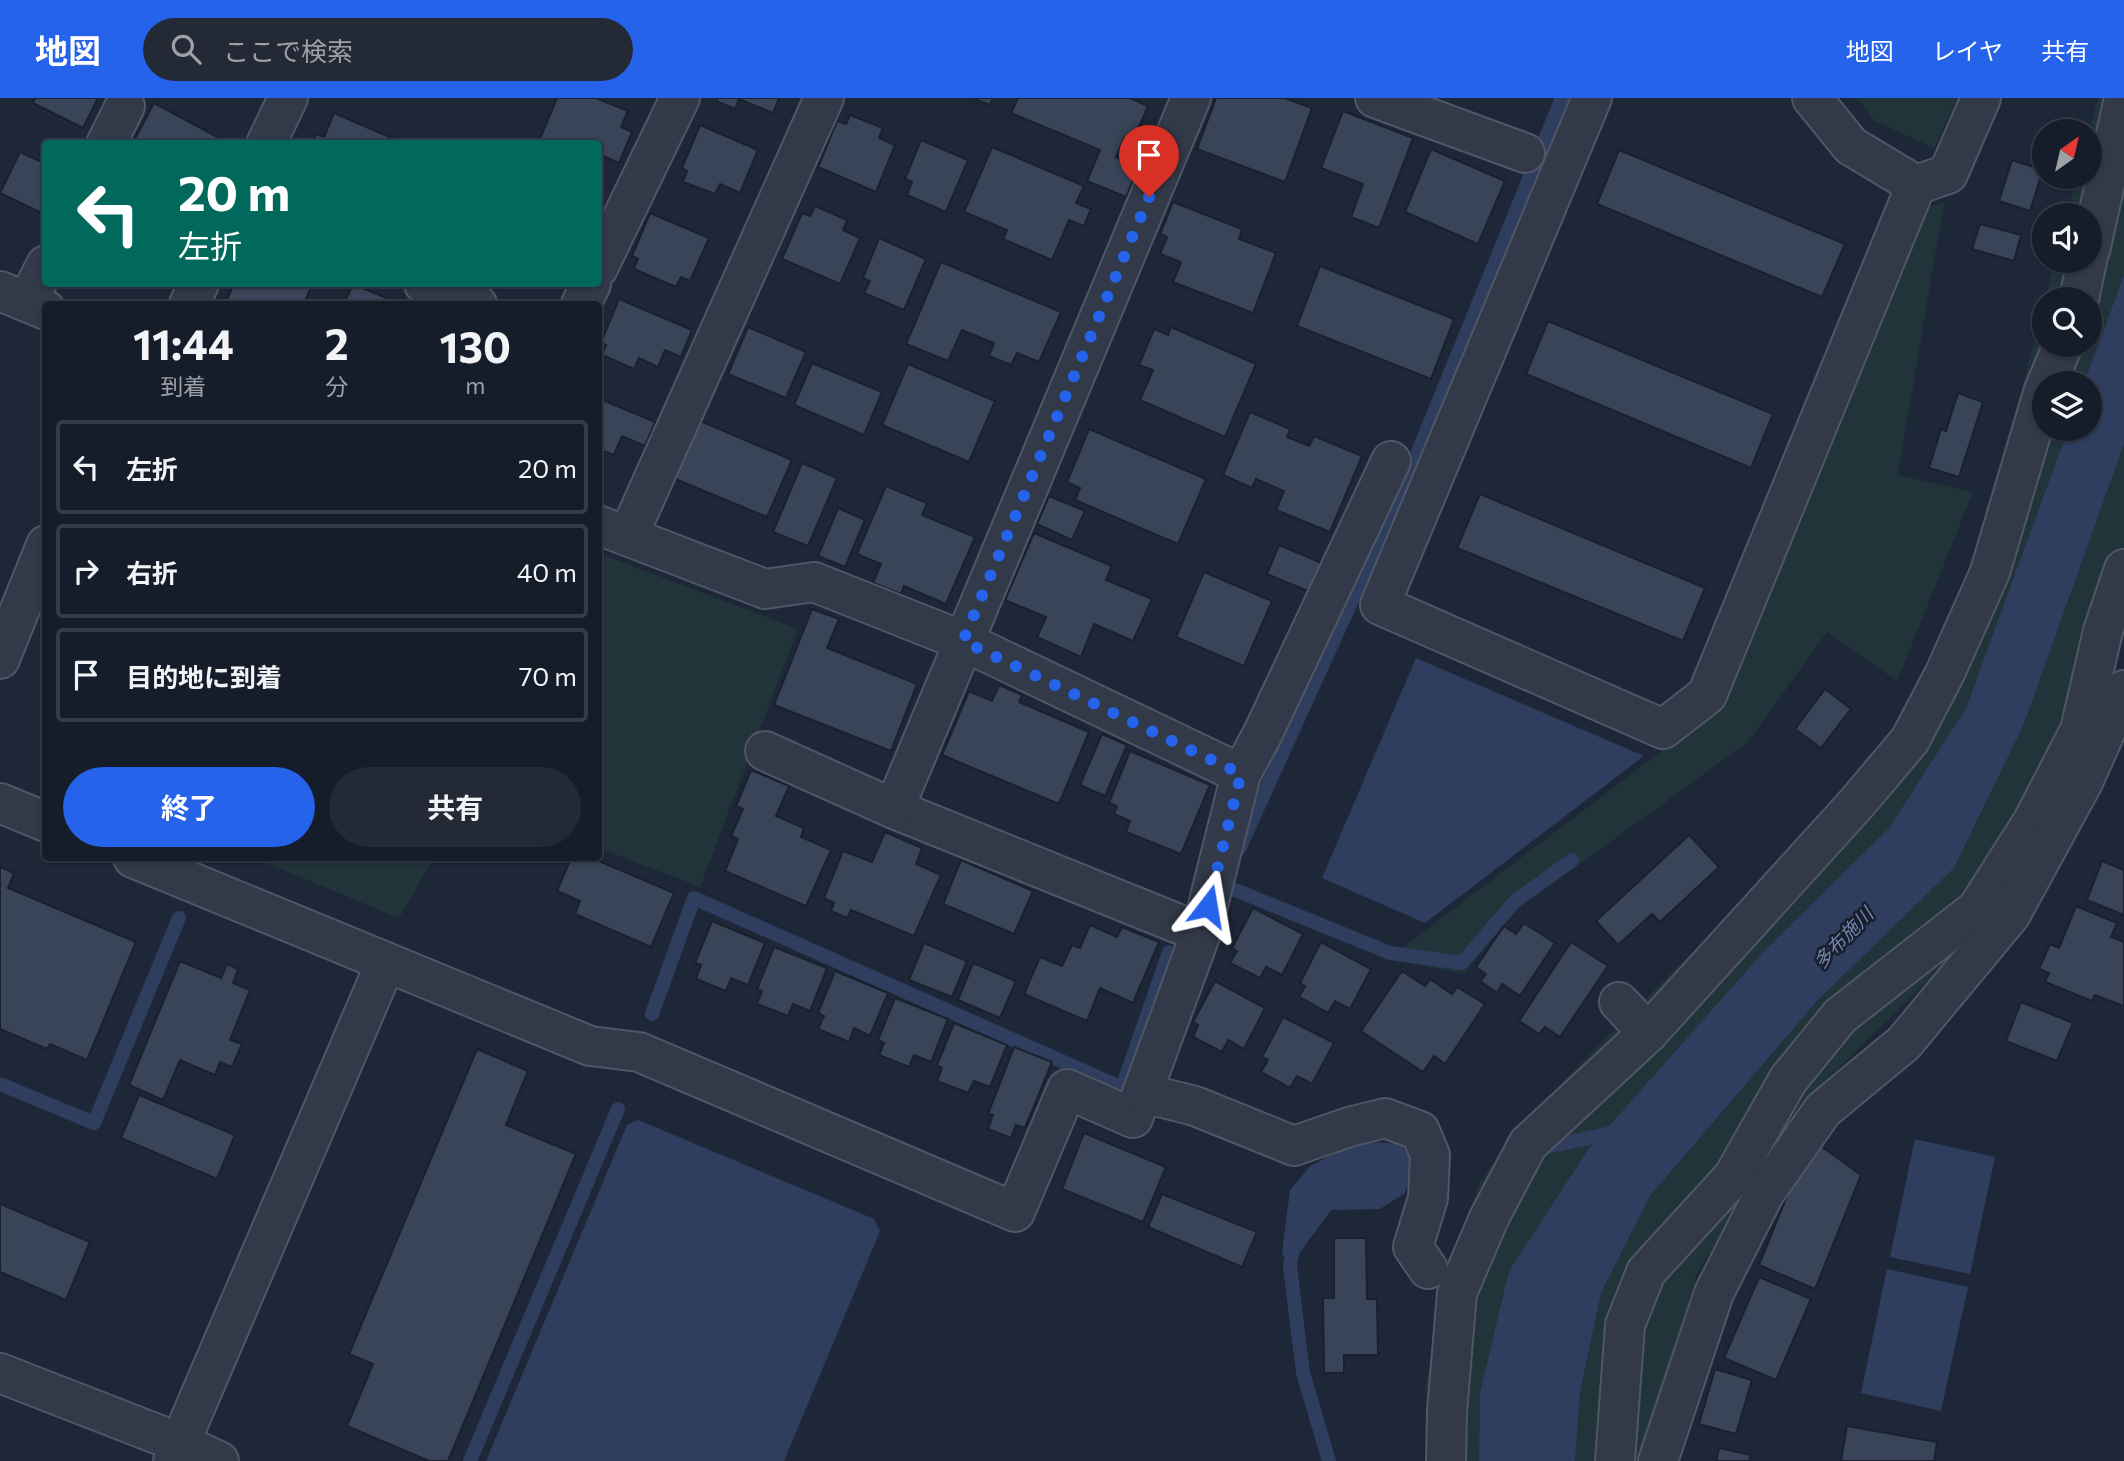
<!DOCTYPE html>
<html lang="ja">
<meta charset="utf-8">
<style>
:root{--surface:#161d2a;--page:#232a36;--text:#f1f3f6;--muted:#9ea2a8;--line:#353b47;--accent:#2563eb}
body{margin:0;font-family:Commissioner,"Noto Sans JP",sans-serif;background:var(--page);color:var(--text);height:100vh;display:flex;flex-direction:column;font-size:26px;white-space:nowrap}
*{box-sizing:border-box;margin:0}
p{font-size:23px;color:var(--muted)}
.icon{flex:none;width:38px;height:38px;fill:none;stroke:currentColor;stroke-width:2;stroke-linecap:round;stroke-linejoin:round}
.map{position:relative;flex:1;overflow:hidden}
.drawer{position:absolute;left:42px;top:203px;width:560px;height:560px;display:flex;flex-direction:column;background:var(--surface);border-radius:7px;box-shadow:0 2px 5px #0004,0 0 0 2px var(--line)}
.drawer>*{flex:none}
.banner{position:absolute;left:42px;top:42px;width:560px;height:147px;border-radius:7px;box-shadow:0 2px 5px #0004,0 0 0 2px var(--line);background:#00695c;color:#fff;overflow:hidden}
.needle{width:46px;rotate:34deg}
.tools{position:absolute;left:2032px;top:21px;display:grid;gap:14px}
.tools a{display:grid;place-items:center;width:70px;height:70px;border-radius:50%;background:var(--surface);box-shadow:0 2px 5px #0004,0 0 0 2px var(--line);font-size:35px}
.pin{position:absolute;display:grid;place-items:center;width:60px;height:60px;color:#fff;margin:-72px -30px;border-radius:50% 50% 50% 0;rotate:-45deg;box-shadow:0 0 7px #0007}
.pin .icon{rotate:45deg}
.me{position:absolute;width:77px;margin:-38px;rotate:14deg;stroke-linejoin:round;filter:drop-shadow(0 0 5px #0008)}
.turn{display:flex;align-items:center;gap:24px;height:147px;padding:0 21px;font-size:32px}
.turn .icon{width:91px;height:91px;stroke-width:2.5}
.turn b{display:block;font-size:49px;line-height:60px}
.eta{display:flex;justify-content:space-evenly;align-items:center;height:119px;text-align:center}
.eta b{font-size:42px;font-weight:700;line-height:49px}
.primary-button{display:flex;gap:14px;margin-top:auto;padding:14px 21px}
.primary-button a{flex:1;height:80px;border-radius:42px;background:var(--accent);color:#fff;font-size:28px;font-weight:700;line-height:80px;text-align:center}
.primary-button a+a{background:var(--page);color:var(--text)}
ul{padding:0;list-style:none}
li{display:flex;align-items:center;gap:21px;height:94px;margin:0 14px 10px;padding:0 7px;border:4px solid var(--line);border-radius:7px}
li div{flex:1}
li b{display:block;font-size:26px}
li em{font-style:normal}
header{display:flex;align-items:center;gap:42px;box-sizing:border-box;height:98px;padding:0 35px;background:var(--accent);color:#fff}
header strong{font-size:33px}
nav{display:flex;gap:38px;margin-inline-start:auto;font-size:24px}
.search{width:490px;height:63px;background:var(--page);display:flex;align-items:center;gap:18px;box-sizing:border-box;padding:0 24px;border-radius:38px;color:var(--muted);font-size:26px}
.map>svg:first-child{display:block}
</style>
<header>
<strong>地図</strong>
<div class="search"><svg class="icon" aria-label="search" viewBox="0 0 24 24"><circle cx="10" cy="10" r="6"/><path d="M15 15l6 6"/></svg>ここで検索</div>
<nav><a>地図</a><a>レイヤ</a><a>共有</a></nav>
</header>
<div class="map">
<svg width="2124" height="1363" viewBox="0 0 2124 1363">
<rect width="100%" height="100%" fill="#1e2738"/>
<g fill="#203439">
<path d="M 1857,0 L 1957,0 L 1934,50 L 1875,23 Z"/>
<path d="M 2098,0 L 2124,0 L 2124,177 L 2084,285 L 2044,285 L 2044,331 L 2068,331 L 1966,610 L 1889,730 L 1765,852 L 1480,1295 L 1479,1363 L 1426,1363 L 1426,1286 L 1443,1198 L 1479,1086 L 1522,1024 L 1839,708 L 1903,618 L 1962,492 L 2018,304 L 2044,206 L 2044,247 L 2090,247 L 2090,201 L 2045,201 L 2055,163 L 2090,163 L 2090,117 L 2067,117 L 2077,79 L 2090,79 L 2089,33 Z"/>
<path d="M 1944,104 L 1898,377 L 1973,394 L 1897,583 L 1827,534 L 1748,644 L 1514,814 L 1464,876 L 1389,860 L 1714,613 L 1916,113 Z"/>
<path d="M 2124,346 L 2124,526 L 1965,847 L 1805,1003 L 1697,1175 L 1640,1363 L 1575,1363 L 1580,1295 L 1601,1195 L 1650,1098 L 1819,901 L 1954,770 L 2024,626 Z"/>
<path d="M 598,455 L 798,531 L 700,789 L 599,750 Z"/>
<path d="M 254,760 L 434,760 L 399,820 Z"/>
</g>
<g fill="#2f3e5e">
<path d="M 2124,177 L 2124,346 L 2024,626 L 1954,770 L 1819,901 L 1650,1098 L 1601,1195 L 1580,1295 L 1575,1363 L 1479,1363 L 1480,1295 L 1509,1173 L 1587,1053 L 1765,852 L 1889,730 L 1966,610 L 2068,331 L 2090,331 L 2090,285 L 2084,285 Z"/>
<path d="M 1416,560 L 1644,658 L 1425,825 L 1322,780 Z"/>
<path d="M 638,1022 L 874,1121 L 880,1133 L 784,1363 L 486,1363 L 627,1027 Z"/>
<path d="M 1915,1041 L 1995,1059 L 1970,1176 L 1890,1159 Z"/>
<path d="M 1359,1043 L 1402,1046 L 1413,1068 L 1405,1095 L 1380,1111 L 1331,1112 L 1290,1168 L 1282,1155 L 1290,1092 L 1310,1068 Z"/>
<path d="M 1887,1171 L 1968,1189 L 1941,1313 L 1861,1295 Z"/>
</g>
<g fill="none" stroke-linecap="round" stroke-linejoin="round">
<g stroke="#2f3e5e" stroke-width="14">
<path d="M 1239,751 L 1407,381 L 1562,0"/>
<path d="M 1223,787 L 1390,855 L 1462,865 L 1515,803 L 1572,762"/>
<path d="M 652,916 L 694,800 L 1122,990 L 1169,854"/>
<path d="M 0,986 L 94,1025 L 179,820"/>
<path d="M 1547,1049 L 1620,1033"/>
<path d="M 1293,1151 L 1290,1168 L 1303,1275 L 1329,1363"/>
<path d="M 470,1363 L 618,1011"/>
</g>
</g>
<g fill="#3a4458" stroke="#19202e" stroke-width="2">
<path d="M 35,0 L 98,0 L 83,30 L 33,5 Z"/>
<path d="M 557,0 L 596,0 L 628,13 L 621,29 L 632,34 L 619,65 L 598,56 L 598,46 L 546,46 L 539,43 Z"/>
<path d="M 718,0 L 779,0 L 773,15 L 739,1 L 735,11 L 716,3 Z"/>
<path d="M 972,0 L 993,0 L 990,7 Z"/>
<path d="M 1018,0 L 1130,0 L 1148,8 L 1133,43 L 1124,40 L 1116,59 L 1139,69 L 1126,99 L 1087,83 L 1100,52 L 1011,15 Z"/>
<path d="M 1216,0 L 1285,0 L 1312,10 L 1285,84 L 1197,51 Z"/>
<path d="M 154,5 L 225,43 L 224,46 L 132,46 Z"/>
<path d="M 1343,13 L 1413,40 L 1379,130 L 1351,119 L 1363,86 L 1321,70 Z"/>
<path d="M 334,15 L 401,44 L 401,46 L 313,46 L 316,36 L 324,39 Z"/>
<path d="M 850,17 L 883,30 L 879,40 L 895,47 L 876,94 L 818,69 L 837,23 L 846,26 Z"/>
<path d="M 700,27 L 758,52 L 740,95 L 720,86 L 715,96 L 683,84 L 687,73 L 682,70 Z"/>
<path d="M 921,42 L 968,62 L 946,114 L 907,97 L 912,84 L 905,81 Z"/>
<path d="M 992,49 L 1084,88 L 1076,105 L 1091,111 L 1084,128 L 1069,122 L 1052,162 L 1003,141 L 1007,132 L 964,114 Z"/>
<path d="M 1431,51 L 1505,83 L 1478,146 L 1405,114 Z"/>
<path d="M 1619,52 L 1845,146 L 1822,199 L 1597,106 Z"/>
<path d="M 20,54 L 46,66 L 46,117 L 0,95 Z"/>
<path d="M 2012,62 L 2043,72 L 2030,113 L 1999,103 Z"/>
<path d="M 1173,104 L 1242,131 L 1239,141 L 1276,155 L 1253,215 L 1173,184 L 1181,164 L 1160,156 L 1167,139 L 1160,136 Z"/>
<path d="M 815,108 L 847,122 L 843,132 L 860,140 L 840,186 L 782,161 L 802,115 L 810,118 Z"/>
<path d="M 650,115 L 709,140 L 690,183 L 681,179 L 676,189 L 634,171 L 638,161 L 632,158 Z"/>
<path d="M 1980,126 L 2021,137 L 2014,163 L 1972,151 Z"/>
<path d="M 879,140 L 926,161 L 904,212 L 864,195 L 870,183 L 863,180 Z"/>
<path d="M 941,164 L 1061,214 L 1039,264 L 1017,255 L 1011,267 L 989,258 L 994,245 L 962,232 L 948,263 L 906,246 Z"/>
<path d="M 1320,168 L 1454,221 L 1431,281 L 1297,228 Z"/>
<path d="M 234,186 L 303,186 L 311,189 L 304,206 L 225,206 Z"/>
<path d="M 353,186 L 401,206 L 344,206 Z"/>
<path d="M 619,201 L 692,232 L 681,259 L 665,252 L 658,269 L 639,260 L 634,271 L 602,257 L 606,247 L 601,244 Z"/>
<path d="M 1548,223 L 1773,316 L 1751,370 L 1526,276 Z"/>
<path d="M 748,229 L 806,254 L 786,300 L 728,276 Z"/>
<path d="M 1171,229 L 1256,266 L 1225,339 L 1140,302 L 1153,272 L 1139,267 L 1154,231 L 1168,237 Z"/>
<path d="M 812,265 L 882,294 L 864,337 L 794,307 Z"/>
<path d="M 908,266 L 995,303 L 969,364 L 882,327 Z"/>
<path d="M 1958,295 L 1983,304 L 1959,379 L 1929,370 L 1941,331 L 1946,333 Z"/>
<path d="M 598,300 L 655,324 L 645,348 L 622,338 L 614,357 L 598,351 Z"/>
<path d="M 1250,314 L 1290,331 L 1287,339 L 1309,348 L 1314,338 L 1362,358 L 1330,434 L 1276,412 L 1284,393 L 1256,381 L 1252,390 L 1223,377 Z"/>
<path d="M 698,322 L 792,362 L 767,419 L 673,380 Z"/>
<path d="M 1089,331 L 1206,381 L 1178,446 L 1075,402 L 1080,390 L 1067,384 Z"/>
<path d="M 802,365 L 837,380 L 808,448 L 773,434 Z"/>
<path d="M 886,388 L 927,405 L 922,417 L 975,439 L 946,506 L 904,488 L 901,496 L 873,485 L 881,466 L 857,456 Z"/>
<path d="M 1480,396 L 1705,490 L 1683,543 L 1457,450 Z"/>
<path d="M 1049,398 L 1085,413 L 1072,442 L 1037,426 Z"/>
<path d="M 838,410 L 865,422 L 845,469 L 818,458 Z"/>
<path d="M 1034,435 L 1112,468 L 1106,482 L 1152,501 L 1133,543 L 1094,526 L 1081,559 L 1037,539 L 1046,519 L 1005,502 Z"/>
<path d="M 1279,447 L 1322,465 L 1310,494 L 1267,476 Z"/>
<path d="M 1204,474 L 1272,503 L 1244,568 L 1176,539 Z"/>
<path d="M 812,511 L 839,521 L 827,550 L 917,586 L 891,653 L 774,607 Z"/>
<path d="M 999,587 L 1022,597 L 1019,604 L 1089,634 L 1059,706 L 942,657 L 969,593 L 992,603 Z"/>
<path d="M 1825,591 L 1851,611 L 1821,650 L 1795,631 Z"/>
<path d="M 1102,636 L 1127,647 L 1105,698 L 1080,687 Z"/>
<path d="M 1130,653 L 1210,687 L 1181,756 L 1126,734 L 1130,723 L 1114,716 L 1117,708 L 1109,705 Z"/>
<path d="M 751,672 L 789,688 L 776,718 L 804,730 L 801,739 L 831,752 L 806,808 L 725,773 L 738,741 L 731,738 L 743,711 L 736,708 Z"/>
<path d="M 885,734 L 922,750 L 916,766 L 941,777 L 914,838 L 851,812 L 847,820 L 831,813 L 834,805 L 824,800 L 843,753 L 872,764 Z"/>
<path d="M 1689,737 L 1719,769 L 1660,824 L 1652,816 L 1618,847 L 1596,823 Z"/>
<path d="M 571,760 L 592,760 L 674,795 L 651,849 L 575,816 L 580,803 L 557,793 Z"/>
<path d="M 961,762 L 1033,793 L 1014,836 L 943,806 Z"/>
<path d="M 2102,763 L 2124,772 L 2124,817 L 2087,802 Z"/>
<path d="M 0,769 L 14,775 L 8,790 L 136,844 L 87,962 L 50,946 L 47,951 L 0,931 Z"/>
<path d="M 2076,808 L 2117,825 L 2111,839 L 2124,844 L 2124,908 L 2095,897 L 2092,903 L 2045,884 L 2049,875 L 2039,871 L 2050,846 L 2059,850 Z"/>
<path d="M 1253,810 L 1303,836 L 1282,877 L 1266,869 L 1260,880 L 1230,865 L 1237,853 L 1232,850 Z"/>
<path d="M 712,823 L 765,845 L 748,887 L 731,880 L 726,893 L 696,881 L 701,867 L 695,865 Z"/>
<path d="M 1524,825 L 1555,845 L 1520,898 L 1502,886 L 1497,895 L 1480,883 L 1486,876 L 1476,869 L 1504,828 L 1516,836 Z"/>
<path d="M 1090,827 L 1117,839 L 1122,829 L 1159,844 L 1133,905 L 1100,890 L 1087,923 L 1024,896 L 1040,859 L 1062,868 L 1072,847 L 1080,850 Z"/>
<path d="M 1321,844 L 1371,871 L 1350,911 L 1335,903 L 1328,915 L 1299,899 L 1305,888 L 1300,885 Z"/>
<path d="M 1571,844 L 1608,868 L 1560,939 L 1545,929 L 1539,936 L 1519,923 Z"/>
<path d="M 924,845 L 967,863 L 952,899 L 909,882 Z"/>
<path d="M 774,849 L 827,870 L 810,913 L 793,906 L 788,918 L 757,906 L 762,893 L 757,891 Z"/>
<path d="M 180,863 L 221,880 L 227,866 L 238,871 L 233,885 L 250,892 L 230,942 L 242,946 L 232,969 L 220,964 L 215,977 L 180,962 L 163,1002 L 129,987 Z"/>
<path d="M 973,865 L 1016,883 L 1000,920 L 958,902 Z"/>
<path d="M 835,873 L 888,895 L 870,938 L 854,930 L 849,944 L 818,931 L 824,918 L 818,915 Z"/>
<path d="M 1402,873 L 1425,888 L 1430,881 L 1452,896 L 1457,889 L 1485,906 L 1445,966 L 1434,958 L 1423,974 L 1361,933 Z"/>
<path d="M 1215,883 L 1265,910 L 1244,951 L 1228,942 L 1222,954 L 1193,939 L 1198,927 L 1193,924 Z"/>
<path d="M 895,900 L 948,921 L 931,964 L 914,957 L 909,969 L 879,957 L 884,945 L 878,942 Z"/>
<path d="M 2021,904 L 2073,925 L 2057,963 L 2006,943 Z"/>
<path d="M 1283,919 L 1334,945 L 1312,986 L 1297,978 L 1290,990 L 1261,974 L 1268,962 L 1262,959 Z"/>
<path d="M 954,925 L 1007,947 L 990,989 L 974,983 L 968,995 L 937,983 L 942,970 L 937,967 Z"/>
<path d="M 1014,949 L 1052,964 L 1025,1030 L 1016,1027 L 1011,1040 L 988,1031 L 993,1017 L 988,1016 Z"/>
<path d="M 477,951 L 528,973 L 506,1027 L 576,1056 L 448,1363 L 429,1363 L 347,1328 L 373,1266 L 349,1256 Z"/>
<path d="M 139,997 L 235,1037 L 217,1081 L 121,1040 Z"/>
<path d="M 1084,1035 L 1166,1069 L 1143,1124 L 1062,1091 Z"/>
<path d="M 1821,1048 L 1861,1077 L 1815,1191 L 1759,1167 L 1789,1093 Z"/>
<path d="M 1162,1096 L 1257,1134 L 1242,1169 L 1148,1129 Z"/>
<path d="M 0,1106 L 90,1144 L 66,1202 L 0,1174 Z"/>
<path d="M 1334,1140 L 1366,1140 L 1367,1201 L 1377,1201 L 1378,1257 L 1344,1257 L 1344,1275 L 1324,1275 L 1323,1200 L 1334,1200 Z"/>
<path d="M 1759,1179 L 1811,1201 L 1776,1282 L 1724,1260 Z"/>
<path d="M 1715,1271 L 1752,1282 L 1736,1336 L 1699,1326 Z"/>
<path d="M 1847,1328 L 1937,1344 L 1934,1363 L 1841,1363 Z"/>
<path d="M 1719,1350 L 1751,1357 L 1749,1363 L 1716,1363 Z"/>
</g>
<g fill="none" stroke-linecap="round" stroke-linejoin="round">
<defs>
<g id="minor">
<path d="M 1375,0 L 1525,55"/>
<path d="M 1592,0 L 1380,507 L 1663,631 L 1707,597 L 1916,87 L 1948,76 L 1981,0"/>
<path d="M 1812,0 L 1851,48 L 1916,87"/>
<path d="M 106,46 L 125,8"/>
<path d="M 266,46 L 288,0"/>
<path d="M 2090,153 L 2124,0"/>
<path d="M 598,170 L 680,0"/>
<path d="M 424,186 L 477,206"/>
<path d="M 0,193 L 46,212"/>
<path d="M 2079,201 L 2087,163"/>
<path d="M 27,204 L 46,167"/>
<path d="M 189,206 L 199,186"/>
<path d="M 581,206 L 591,186"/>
<path d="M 2047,285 L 2063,247"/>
<path d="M 628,438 L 824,0"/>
<path d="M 0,561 L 46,447"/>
<path d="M 765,653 L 894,711 L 1201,835"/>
<path d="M 1241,676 L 1263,635 L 1391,363"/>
<path d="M 0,705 L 46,724"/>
<path d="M 894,711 L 1191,0"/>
<path d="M 133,760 L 590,948 L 639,954 L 1015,1114 L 1067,991 L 1133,1020 L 1201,835 L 1241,676 L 963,543 L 814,484 L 765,491 L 598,427"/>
<path d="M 1619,904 L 1648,935"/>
<path d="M 1143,995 L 1195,1008 L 1294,1048 L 1349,1029 L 1385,1020 L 1420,1033 L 1430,1057 L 1428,1100 L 1413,1149 L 1428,1171"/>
<path d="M 0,1275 L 180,1345 L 386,864"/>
<path d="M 173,1363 L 180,1345 L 219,1363"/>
<path d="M 1446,1363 L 1447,1314 L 1457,1195 L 1489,1120 L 1528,1046 L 1648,935 L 1856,706 L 1910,642 L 1945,575 L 1990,474 L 2044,292"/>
<path d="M 1615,1363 L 1625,1227 L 1646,1174 L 1733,1079 L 1788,982 L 1840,918 L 1977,811 L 2033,723 L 2080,632 L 2103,533 L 2124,471"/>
<path d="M 1658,1363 L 1714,1195 L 1764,1096 L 1823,1012 L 1904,945 L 2011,816 L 2083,684 L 2124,592"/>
</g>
</defs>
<use href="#minor" stroke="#4f5666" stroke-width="42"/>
<use href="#minor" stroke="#323948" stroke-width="38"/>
</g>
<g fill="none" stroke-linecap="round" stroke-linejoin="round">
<path stroke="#2563eb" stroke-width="12" stroke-dasharray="0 21.6" d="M 1149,99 L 963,543 L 1241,676 L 1208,808"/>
</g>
<g text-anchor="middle" stroke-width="5" stroke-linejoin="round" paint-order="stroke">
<g font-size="19" font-style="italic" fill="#7286b0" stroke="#181e2c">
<text transform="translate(1843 840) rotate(-46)" y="7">多布施川</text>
</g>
</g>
</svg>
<div class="tools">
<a><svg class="needle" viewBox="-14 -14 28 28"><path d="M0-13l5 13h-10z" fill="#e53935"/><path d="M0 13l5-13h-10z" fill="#9ea2a8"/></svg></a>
<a><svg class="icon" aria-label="sound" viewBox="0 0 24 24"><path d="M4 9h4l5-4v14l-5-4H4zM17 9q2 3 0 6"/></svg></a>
<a><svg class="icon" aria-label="search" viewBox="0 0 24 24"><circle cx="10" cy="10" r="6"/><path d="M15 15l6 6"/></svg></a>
<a><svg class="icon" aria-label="layers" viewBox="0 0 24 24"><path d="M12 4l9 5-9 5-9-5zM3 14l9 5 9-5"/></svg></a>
</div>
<div class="pin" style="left:1149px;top:99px;background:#d93025"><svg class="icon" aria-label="arrive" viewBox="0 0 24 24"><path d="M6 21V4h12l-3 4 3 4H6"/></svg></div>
<svg class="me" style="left:1208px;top:808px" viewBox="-20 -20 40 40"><path d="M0-17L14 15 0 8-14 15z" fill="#2563eb" stroke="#fff" stroke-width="4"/></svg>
<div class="banner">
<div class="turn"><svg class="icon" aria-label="left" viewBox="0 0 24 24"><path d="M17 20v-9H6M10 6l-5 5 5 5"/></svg><div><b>20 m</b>左折</div></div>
</div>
<section class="drawer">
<div class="eta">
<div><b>11:44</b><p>到着</p></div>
<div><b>2</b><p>分</p></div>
<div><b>130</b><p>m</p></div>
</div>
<ul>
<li><svg class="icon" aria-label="left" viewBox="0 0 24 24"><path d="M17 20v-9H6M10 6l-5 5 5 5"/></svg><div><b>左折</b></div><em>20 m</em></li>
<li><svg class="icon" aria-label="right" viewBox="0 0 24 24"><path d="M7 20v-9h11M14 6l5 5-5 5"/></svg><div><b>右折</b></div><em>40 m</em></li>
<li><svg class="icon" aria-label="arrive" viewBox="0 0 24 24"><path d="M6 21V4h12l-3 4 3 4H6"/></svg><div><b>目的地に到着</b></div><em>70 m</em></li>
</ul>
<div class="primary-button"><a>終了</a><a>共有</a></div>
</section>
</div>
